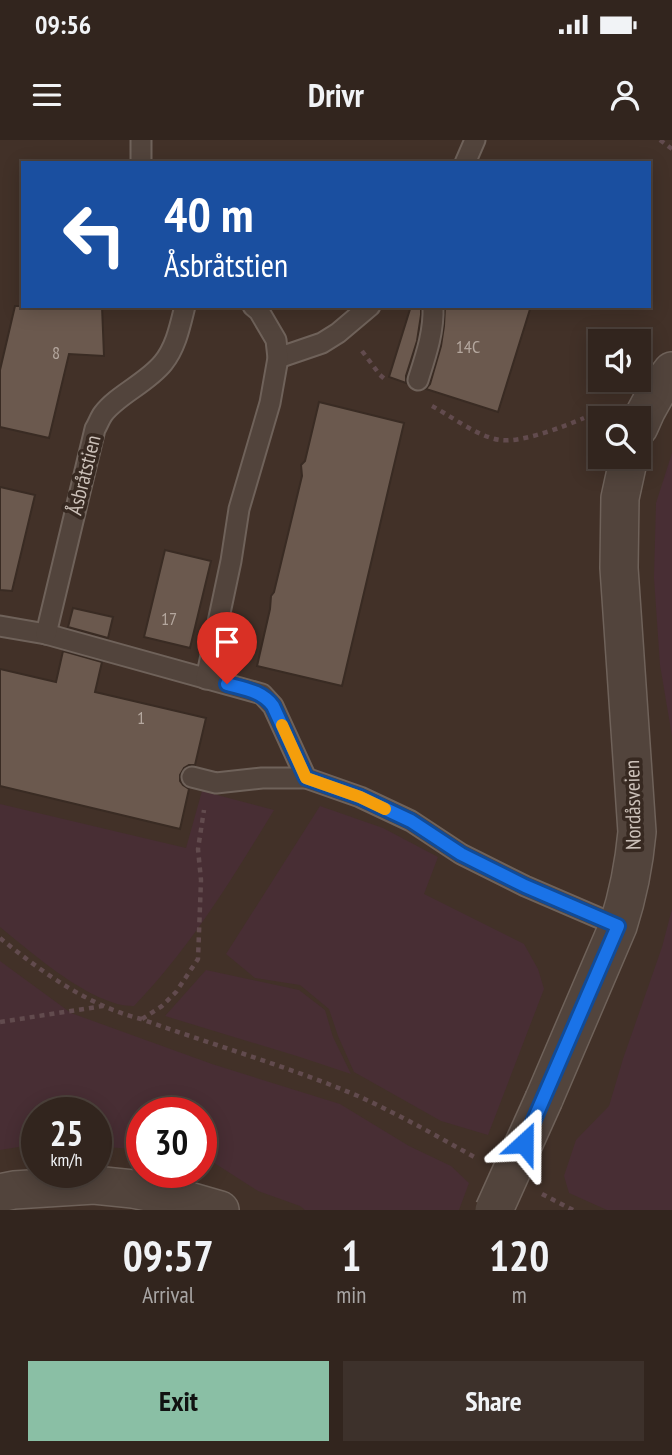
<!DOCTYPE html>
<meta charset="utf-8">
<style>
:root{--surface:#32251e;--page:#3d312b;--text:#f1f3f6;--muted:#a8a5a4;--line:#4d423c;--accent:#8abfa5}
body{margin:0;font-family:"PT Sans Narrow",sans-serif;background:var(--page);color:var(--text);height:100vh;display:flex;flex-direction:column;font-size:26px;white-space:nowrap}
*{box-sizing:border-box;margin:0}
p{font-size:23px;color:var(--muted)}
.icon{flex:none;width:38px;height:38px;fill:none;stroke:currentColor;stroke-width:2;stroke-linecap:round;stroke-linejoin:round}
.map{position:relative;height:1070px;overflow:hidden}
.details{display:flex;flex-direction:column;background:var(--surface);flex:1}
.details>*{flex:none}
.guide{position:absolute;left:21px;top:21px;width:630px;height:147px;border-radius:0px;box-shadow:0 4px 18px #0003,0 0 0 2px var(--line);background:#1a4fa0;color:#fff;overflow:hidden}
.buttons{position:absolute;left:588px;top:189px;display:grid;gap:14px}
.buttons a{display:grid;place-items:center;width:63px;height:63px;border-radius:0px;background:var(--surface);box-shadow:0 4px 18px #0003,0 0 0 2px var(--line);font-size:35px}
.speed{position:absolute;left:21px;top:957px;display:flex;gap:14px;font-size:35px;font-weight:700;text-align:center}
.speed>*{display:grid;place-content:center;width:91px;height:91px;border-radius:50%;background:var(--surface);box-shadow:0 4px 18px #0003,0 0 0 2px var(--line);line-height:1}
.speed small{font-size:18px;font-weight:400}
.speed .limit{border:10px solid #d22;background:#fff;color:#111}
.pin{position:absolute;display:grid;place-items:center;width:60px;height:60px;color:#fff;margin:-72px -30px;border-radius:50% 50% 50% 0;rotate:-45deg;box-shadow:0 0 7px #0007}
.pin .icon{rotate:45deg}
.me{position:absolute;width:77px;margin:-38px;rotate:24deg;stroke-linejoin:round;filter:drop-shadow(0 0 5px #0008)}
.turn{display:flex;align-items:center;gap:24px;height:147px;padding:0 28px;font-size:32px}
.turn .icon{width:91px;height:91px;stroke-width:2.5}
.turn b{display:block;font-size:49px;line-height:60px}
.eta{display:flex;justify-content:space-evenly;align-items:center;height:119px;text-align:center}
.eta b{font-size:42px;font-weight:700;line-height:49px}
.button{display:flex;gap:14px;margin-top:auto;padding:14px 28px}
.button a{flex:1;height:80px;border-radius:0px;background:var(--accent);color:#111;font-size:28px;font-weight:700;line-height:80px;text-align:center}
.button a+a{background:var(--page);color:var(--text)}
.status{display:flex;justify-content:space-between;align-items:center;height:49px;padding:0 35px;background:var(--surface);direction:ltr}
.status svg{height:19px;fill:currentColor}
header{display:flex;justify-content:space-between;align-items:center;height:91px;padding:0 28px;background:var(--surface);font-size:32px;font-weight:700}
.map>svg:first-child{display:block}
</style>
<div class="status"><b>09:56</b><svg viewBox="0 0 49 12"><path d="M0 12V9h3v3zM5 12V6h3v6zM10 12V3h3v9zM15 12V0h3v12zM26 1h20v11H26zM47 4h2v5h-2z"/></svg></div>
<header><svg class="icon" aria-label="menu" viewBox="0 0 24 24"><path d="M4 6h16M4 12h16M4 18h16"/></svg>Drivr<svg class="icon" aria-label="person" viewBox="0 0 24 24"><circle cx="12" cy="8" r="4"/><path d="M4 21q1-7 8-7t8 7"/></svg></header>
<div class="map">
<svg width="672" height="1070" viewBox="0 0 672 1070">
<rect width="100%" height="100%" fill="#423128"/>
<g fill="#482e34">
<path d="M 672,313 L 672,596 L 660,525 L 654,438 L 656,363 Z"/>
<path d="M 202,651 L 274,670 C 232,739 190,808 134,866 C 93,867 31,812 0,787 L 0,664 L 186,708 Z"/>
<path d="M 320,666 L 383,688 L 438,717 L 424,754 L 524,804 L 538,829 L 544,849 L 488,995 L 441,981 L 354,932 L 338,896 L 329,869 L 300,845 L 255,838 L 226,814 Z"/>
<path d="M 672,769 L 672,1070 L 607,1070 L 569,1053 L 564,1036 L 576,1000 L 609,966 L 623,919 L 662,807 Z"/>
<path d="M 0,821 L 71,873 L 212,924 L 340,964 L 409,1006 L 451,1026 L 469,1043 L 459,1070 L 305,1070 L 300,1066 L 258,1051 L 208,1019 L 201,1018 L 201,973 L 142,973 L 142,1010 L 96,1006 L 96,973 L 37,973 L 37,1004 L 0,1010 Z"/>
<path d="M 206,830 L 299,850 L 325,870 L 333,897 L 351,934 L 300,917 L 165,876 Z"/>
</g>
<g fill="#6b594e" stroke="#392b23" stroke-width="2">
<path d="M 15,166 L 102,166 L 104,216 L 69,214 L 49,298 L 0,287 L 0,230 Z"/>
<path d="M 411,166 L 421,166 L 421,175 L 417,201 L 406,236 L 406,243 L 389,237 Z"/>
<path d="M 445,166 L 531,166 L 498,272 L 426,249 L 430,244 L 441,206 L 444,186 Z"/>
<path d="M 319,262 L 404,283 L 342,546 L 257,526 L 270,469 L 271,456 L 274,452 L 302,336 L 301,325 L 305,321 Z"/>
<path d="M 0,347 L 35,355 L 12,451 L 0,450 Z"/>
<path d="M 165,410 L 211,421 L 190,508 L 144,497 Z"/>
<path d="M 73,468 L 113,477 L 108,498 L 68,487 Z"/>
<path d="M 63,511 L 102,522 L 95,552 L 206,578 L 195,625 L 189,625 L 184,628 L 180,635 L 180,641 L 183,645 L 189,649 L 180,689 L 0,646 L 0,529 L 56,542 Z"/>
</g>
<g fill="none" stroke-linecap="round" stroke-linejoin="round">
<defs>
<g id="lane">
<path d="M 141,23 L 141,0"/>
<path d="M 465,23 L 475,0"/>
<path d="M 278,218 L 322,203 L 338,193 L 370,166"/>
<path d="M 418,240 C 426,215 434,192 433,166"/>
<path d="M 0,486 L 46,494 L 262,554 L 273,566 L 306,638"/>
<path d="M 46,494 L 95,289 C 98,284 100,278 103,274 C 117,255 147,243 163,223 C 176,207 180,186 185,166"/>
<path d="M 206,539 L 231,421 L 239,369 L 270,263 L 278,218 L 276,200 L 259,171 L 253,166"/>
<path d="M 192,637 L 216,643 L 262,638 L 306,638 L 360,657 L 411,681 L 461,714 L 525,746 L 618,786"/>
</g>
<g id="street">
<path d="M 639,287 C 647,267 658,248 672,231"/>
<path d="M 544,959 L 618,786 C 628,755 634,725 637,692 L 619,428 L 620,358 L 629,317"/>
<path d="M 0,1053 L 14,1050 L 94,1045 L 133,1049 L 182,1059 L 220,1070"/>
</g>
</defs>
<use href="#lane" stroke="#6f625a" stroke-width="23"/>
<use href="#street" stroke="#6f625a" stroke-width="40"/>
<g stroke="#624b4e" stroke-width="4.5" stroke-dasharray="5 5" stroke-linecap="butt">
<path d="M 660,0 L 672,9"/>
<path d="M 362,211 L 380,235 L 387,241"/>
<path d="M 432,266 C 451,276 478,297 500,300 C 521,303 563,287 584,278"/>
<path d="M 0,798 C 43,833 87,865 141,879 C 213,905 287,926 358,956 C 398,974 437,996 476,1018"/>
<path d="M 142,879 L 162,866 L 176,852 L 198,819 L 201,740 L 198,709 L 204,670"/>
<path d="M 0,882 L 103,866"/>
<path d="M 542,1054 L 573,1070"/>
</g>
<use href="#lane" stroke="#52443c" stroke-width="19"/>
<use href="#street" stroke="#52443c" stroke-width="37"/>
<defs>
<path id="street-bridge" d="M 494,1070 L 544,959"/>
</defs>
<use href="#street-bridge" stroke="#6f625a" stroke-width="40" stroke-linecap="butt"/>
<use href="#street-bridge" stroke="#52443c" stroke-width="37"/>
</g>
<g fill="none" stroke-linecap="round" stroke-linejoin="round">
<defs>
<path id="route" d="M 227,544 C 245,549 262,551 273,566 L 306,638 L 360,657 L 411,681 L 461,714 L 525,746 L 618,786 L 524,1003"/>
</defs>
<use href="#route" stroke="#114b97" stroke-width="18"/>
<use href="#route" stroke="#1a73e8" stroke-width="12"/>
<path stroke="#f59e0b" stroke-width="12" d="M 282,585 L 306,638 L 360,657 L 385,669"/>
</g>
<g text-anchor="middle" stroke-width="7" stroke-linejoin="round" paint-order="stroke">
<g font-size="18" fill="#b4a79e">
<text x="468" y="213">14C</text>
<text x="56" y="219">8</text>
<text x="169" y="485">17</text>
<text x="141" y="584">1</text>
</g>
<g font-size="21" fill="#ccc1b9" stroke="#372921">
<text transform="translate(84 335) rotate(-76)" y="7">Åsbråtstien</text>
<text transform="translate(633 665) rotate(-91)" y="7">Nordåsveien</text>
</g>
</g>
</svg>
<div class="buttons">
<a><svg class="icon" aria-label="sound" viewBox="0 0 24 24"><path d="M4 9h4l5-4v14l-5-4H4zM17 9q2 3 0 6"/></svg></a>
<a><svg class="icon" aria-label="search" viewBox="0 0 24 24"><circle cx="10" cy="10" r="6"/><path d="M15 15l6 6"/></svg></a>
</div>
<div class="speed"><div>25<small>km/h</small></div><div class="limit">30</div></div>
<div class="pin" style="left:227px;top:544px;background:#d93025"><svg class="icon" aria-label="arrive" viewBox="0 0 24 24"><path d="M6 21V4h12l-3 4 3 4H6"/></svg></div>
<svg class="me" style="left:524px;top:1003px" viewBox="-20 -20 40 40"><path d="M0-17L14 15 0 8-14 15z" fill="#1a73e8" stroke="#fff" stroke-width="4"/></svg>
<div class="guide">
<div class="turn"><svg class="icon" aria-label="left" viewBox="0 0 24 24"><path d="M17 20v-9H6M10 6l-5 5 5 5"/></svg><div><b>40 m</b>Åsbråtstien</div></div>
</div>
</div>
<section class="details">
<div class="eta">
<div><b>09:57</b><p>Arrival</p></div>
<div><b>1</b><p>min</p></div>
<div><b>120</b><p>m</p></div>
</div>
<div class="button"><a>Exit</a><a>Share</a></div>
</section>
